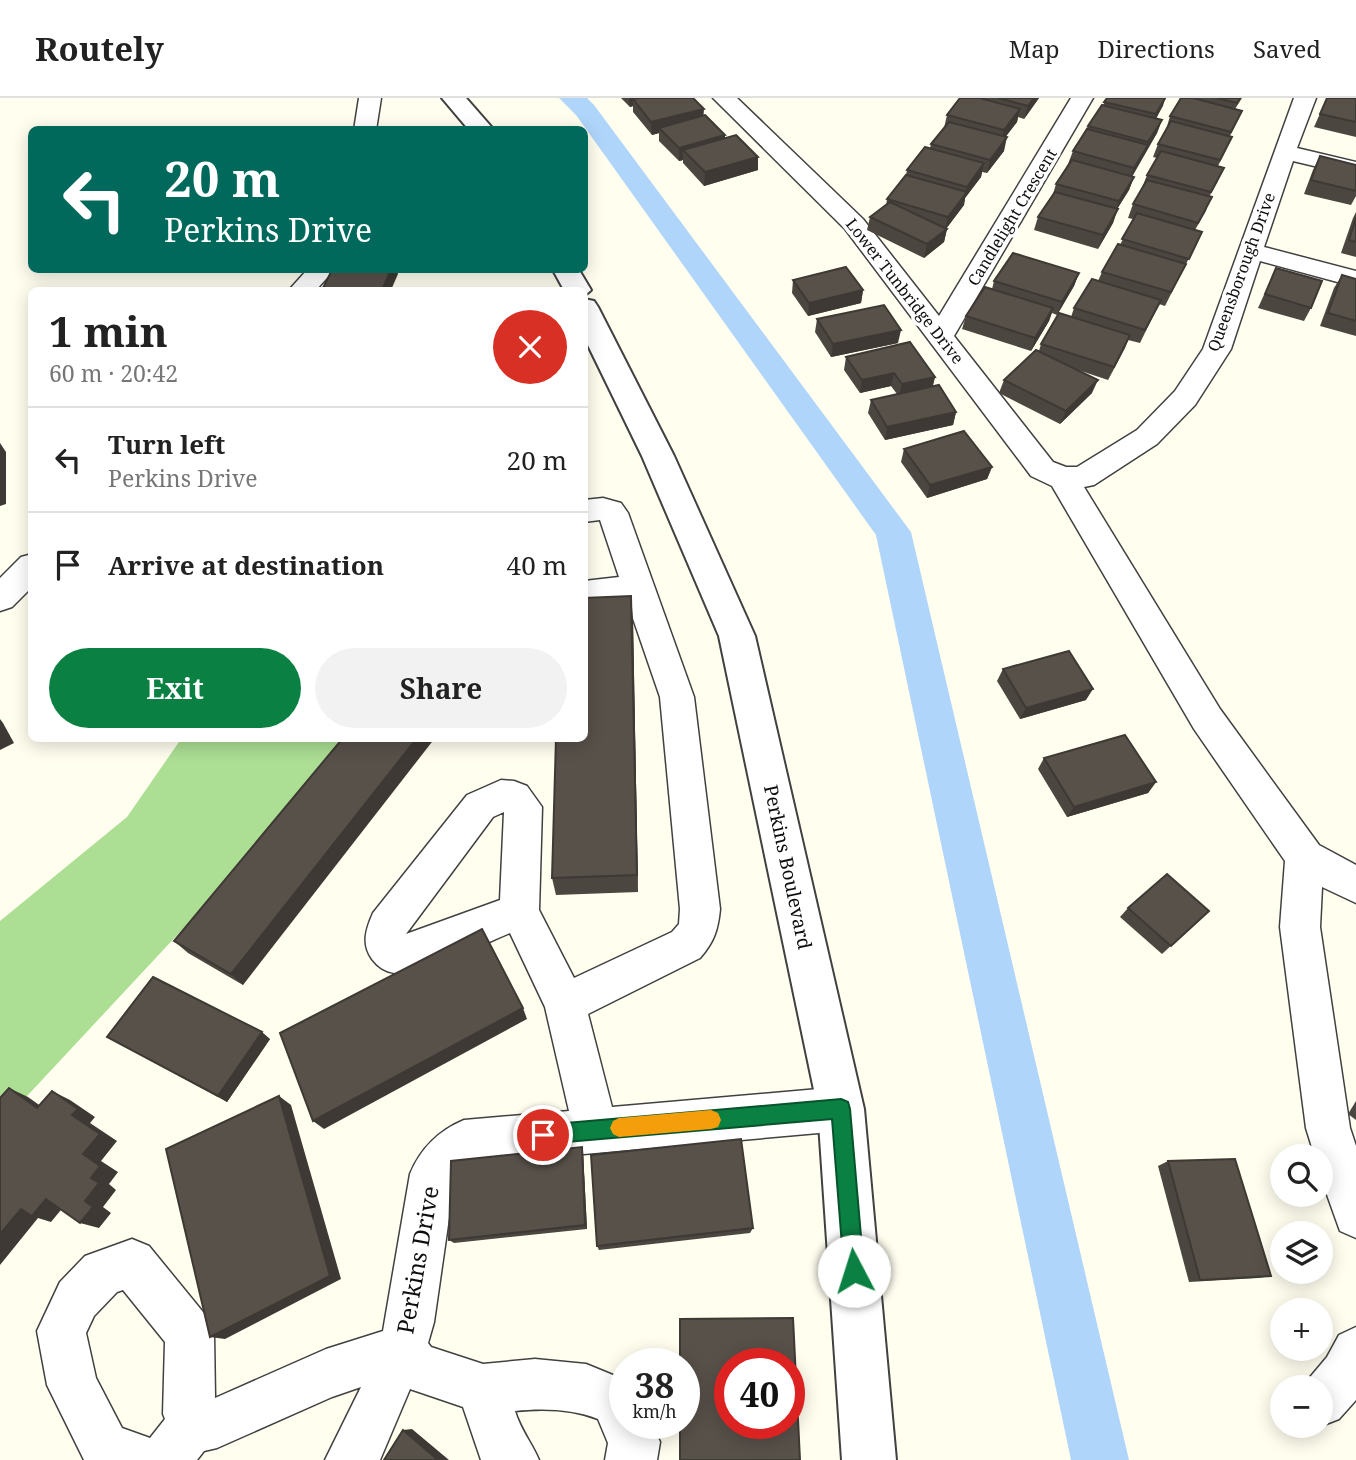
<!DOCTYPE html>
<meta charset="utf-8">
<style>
:root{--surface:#fff;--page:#f2f2f2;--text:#222;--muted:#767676;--line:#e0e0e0;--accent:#0b8043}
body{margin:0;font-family:"Noto Serif",serif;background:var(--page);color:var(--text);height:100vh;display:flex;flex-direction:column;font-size:26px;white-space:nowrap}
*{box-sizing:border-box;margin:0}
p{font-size:23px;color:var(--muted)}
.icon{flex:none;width:38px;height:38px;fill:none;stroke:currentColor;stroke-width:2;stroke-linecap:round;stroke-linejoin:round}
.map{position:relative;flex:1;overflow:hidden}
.panel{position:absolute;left:28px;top:189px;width:560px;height:455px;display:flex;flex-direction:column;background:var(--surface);border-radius:10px;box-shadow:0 4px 18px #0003}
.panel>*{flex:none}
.hud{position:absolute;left:28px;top:28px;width:560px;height:147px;border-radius:10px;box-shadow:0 4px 18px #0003;background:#00695c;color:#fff;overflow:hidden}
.controls{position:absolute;left:1270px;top:1046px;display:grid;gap:14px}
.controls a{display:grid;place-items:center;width:63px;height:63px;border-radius:50%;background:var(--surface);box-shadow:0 4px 18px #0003;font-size:35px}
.speed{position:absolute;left:609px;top:1250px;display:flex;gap:14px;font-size:35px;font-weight:700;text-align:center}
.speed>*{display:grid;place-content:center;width:91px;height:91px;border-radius:50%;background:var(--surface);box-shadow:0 4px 18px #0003;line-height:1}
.speed small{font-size:18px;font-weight:400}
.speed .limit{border:10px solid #d22;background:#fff;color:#111}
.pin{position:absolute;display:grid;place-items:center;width:60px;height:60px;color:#fff;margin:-30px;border:4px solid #fff;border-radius:50%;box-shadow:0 2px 7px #0007}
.me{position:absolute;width:77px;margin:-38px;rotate:355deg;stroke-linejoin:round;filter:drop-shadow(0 0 5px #0008)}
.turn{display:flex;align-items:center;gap:24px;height:147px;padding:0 21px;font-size:32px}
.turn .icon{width:91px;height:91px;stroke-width:2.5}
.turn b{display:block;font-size:49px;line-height:60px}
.round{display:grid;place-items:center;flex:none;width:74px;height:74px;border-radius:37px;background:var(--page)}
.summary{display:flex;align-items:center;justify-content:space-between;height:119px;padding:0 21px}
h1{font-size:42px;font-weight:700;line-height:52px}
.cta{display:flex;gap:14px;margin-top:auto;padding:14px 21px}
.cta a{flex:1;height:80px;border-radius:42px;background:var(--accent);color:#fff;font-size:28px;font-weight:700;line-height:80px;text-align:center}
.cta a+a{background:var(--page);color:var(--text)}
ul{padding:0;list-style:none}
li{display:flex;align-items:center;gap:21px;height:105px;padding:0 21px;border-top:2px solid var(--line)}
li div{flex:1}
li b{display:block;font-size:26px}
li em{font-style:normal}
header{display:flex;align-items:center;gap:42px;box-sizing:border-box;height:98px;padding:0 35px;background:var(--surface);border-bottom:2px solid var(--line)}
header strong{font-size:33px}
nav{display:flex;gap:38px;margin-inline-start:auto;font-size:24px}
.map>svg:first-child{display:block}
</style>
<header>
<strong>Routely</strong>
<nav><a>Map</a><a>Directions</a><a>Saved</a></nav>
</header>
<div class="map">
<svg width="1356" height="1362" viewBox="0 0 1356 1362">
<rect width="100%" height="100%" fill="#fffeef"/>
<path fill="#acde94" d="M 181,641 L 360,641 L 0,1027 L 0,823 L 127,719 Z"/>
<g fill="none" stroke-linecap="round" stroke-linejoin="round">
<path fill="#b0d5fa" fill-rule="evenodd" d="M 559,0 L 587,0 L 594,7 L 911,434 L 1129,1362 L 1071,1362 L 876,437 L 576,17 Z"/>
<defs>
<g id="minor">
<path d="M 359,0 L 381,0 L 376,32 L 354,32 Z"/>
<path d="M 713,0 L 737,0 L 863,121 L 939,218 L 1071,0 L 1093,0 L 954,238 L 1053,364 L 1066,369 L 1077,369 L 1137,332 L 1175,293 L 1203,251 L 1294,0 L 1316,0 L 1297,50 L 1356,64 L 1356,78 L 1293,63 L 1264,149 L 1356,173 L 1356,189 L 1260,163 L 1231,251 L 1195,307 L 1157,346 L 1094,387 L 1084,389 L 1220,611 L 1319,747 L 1356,767 L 1356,805 L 1322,789 L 1320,829 L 1350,1030 L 1356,1048 L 1356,1140 L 1340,1133 L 1321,1080 L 1321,1059 L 1315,1059 L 1306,1030 L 1280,829 L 1285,763 L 1194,631 L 1052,388 L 1031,378 L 845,131 Z"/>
<path d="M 307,172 L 334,172 L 316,192 L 289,192 Z"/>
<path d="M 603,400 L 621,405 L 628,415 L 694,599 L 720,811 C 718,832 714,844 700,860 L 588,916 L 612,1009 L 841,989 L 857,995 L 863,1011 L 857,1027 L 841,1033 L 473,1066 L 454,1085 L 434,1224 L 428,1245 L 431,1249 L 483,1266 L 535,1261 L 586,1266 L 625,1282 L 625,1325 L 651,1325 L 660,1344 L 657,1362 L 605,1362 L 608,1345 L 598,1321 C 573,1311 542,1310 515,1313 C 520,1331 532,1345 539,1362 L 481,1362 L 463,1309 L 410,1291 L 380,1362 L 325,1362 L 361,1289 L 332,1299 L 217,1350 L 204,1353 L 197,1362 L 84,1362 L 47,1287 L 37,1233 L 60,1184 L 85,1158 L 132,1141 L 149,1148 L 207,1219 L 214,1236 L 215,1300 L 326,1251 L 383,1233 L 410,1076 C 421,1050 438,1033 464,1022 L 569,1013 L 545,909 L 510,835 C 483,846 421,878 395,875 C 386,874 378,869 372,861 C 361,846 366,831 373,815 L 467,697 L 501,682 L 514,683 L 527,688 L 542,709 L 539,812 L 574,880 L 672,834 L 679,826 L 680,811 L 660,599 L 627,503 L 584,508 L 584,483 L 619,479 L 600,422 L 584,424 L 584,402 ZM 504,714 L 500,802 L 406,836 L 493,719 ZM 123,1192 L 165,1244 L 163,1316 L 165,1321 L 150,1340 L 122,1330 L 96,1280 L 86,1235 L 94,1218 L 117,1194 Z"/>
<path d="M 32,456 L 32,489 L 12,509 L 0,513 L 0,480 L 21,459 Z"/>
<path d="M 1356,1229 L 1356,1302 L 1339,1321 L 1321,1328 L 1321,1290 L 1301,1290 L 1327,1259 L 1339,1237 Z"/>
</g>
<g id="tertiary">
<path d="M 442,0 L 466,0 L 494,32 L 469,32 Z"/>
<path d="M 553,172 L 579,172 L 591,192 L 584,198 L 584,192 L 564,192 Z"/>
<path d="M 584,201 L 594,203 L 598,209 L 674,358 L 755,538 L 864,1011 L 896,1362 L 842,1362 L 818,1011 L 719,538 L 642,358 L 584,239 Z"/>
</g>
</defs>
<use href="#minor" stroke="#414141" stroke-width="3"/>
<use href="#tertiary" stroke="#414141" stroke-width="4"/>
<use href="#minor" fill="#fff" fill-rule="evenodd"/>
<use href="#tertiary" fill="#fff" fill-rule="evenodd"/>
</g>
<g fill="#4c4640">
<path d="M 621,0 L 693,0 L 703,17 L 725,37 L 725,40 L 758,72 L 704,88 L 683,65 L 683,62 L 679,63 L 659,43 L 659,35 L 652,37 L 633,14 L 633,8 L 630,9 Z"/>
<path d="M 960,0 L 1039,0 L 1024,21 L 1018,19 L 1017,24 L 1005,39 L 1004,53 L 987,75 L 982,74 L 981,79 L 965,100 L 964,107 L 946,131 L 947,131 L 944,144 L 924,160 L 867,132 L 870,119 L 886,108 L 887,101 L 906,77 L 907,72 L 930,50 L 931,46 L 944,30 L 947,17 Z"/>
<path d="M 1107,0 L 1166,0 L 1156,21 L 1162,22 L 1157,35 L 1132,79 L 1134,79 L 1129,92 L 1117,111 L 1113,125 L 1098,151 L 1034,132 L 1038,119 L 1053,96 L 1056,86 L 1068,66 L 1073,53 L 1088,28 L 1103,7 Z"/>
<path d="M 1181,0 L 1242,0 L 1235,11 L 1242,13 L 1230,38 L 1226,52 L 1218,68 L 1218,83 L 1209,99 L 1206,113 L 1195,132 L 1202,134 L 1165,208 L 1159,206 L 1140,245 L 1128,242 L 1108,282 L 1075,271 L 1092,295 L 1060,326 L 999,295 L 1004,282 L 1039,253 L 1041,246 L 1071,219 L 1074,210 L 1098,183 L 1102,174 L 1120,147 L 1133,121 L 1128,120 L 1133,106 L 1142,90 L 1147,77 L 1157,60 L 1153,59 L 1158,46 L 1166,32 L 1170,18 Z"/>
<path d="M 1327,0 L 1356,0 L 1356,39 L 1314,29 Z"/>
<path d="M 1320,58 L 1356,67 L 1356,98 L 1351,107 L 1304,96 L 1313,72 Z"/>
<path d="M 1356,114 L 1356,121 L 1356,120 L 1356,159 L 1341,155 L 1353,120 Z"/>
<path d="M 1276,170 L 1311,210 L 1304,223 L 1258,210 Z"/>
<path d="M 1079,175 L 1074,188 L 1057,217 L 1052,215 L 1049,223 L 1031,253 L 962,231 L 966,218 L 992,191 L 994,183 Z"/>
<path d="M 1342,177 L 1356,181 L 1356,238 L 1320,228 L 1334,190 Z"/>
<path d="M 793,182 L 863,192 L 861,205 L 808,218 L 792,195 Z"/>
<path d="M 817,221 L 898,245 L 831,259 L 815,234 Z"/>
<path d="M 846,259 L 935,279 L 932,289 L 956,314 L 953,327 L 885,342 L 868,315 L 871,302 L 897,296 L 891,288 L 860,295 L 844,272 Z"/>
<path d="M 904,351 L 992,369 L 987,381 L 927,400 L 901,364 Z"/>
<path d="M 633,521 L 638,794 L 556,797 L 552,780 Z"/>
<path d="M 1003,571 L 1086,602 L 1020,621 L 997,583 Z"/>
<path d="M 343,640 L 243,887 L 188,855 L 174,843 Z"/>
<path d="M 1044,660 L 1156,684 L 1148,695 L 1067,719 L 1038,671 Z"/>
<path d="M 1128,810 L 1209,813 L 1162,856 L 1120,819 Z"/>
<path d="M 107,939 L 270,941 L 227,1004 Z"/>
<path d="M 1356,1003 L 1356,1022 L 1348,1016 Z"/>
<path d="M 583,1054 L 587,1131 L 454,1145 L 449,1142 Z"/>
<path d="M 1168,1063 L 1271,1178 L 1258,1180 L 1189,1184 L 1158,1068 Z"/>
<path d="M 753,1130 L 750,1135 L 599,1152 L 597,1148 Z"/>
</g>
<g fill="#3e3934">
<path d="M 629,0 L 663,0 L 633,1 L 633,8 L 630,9 Z"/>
<path d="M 1034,0 L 1039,0 L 1024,21 L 1028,8 Z"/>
<path d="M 1165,0 L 1163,8 L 1151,29 L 1156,16 Z"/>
<path d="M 704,11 L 703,24 L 659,30 L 659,35 L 652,37 L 651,24 Z"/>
<path d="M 1020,11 L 1017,24 L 1001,45 L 1004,32 Z"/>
<path d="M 1162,22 L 1157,35 L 1129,83 L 1134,70 Z"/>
<path d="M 725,37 L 725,50 L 683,52 L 683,62 L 679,63 L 679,50 Z"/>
<path d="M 1007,39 L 1004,53 L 987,75 L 990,62 Z"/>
<path d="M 758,59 L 758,72 L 704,88 L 705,74 Z"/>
<path d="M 984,65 L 981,79 L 965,100 L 964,107 L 945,132 L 948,119 L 965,96 L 967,89 Z"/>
<path d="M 1134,79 L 1129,92 L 1114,116 L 1119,103 Z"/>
<path d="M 1118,111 L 1113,125 L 1098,151 L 1103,137 Z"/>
<path d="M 947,131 L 944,144 L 924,160 L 927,146 Z"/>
<path d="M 391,172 L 397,172 L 398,176 L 391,192 L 382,192 Z"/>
<path d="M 1079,175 L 1074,188 L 1057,217 L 1062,204 Z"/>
<path d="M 863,192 L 861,205 L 808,218 L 809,205 Z"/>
<path d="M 1053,210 L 1049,223 L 1031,253 L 1035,240 Z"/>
<path d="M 901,232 L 898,245 L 831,259 L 833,246 Z"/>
<path d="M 1130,237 L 1125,250 L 1108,282 L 1114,269 Z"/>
<path d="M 894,275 L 891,288 L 860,295 L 862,282 Z"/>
<path d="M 935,279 L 932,292 L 899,299 L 902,286 Z"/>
<path d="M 1098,282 L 1092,295 L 1060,326 L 1066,313 Z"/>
<path d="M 956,314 L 953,327 L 885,342 L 887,329 Z"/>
<path d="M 0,345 L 6,354 L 6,406 L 0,408 Z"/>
<path d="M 992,369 L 987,381 L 927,400 L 930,387 Z"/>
<path d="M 631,498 L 633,521 L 638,794 L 637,777 Z"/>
<path d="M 1093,591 L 1086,602 L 1020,621 L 1026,610 Z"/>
<path d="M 0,621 L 3,625 L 14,645 L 0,652 Z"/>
<path d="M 417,640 L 435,640 L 243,887 L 231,876 Z"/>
<path d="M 1156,684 L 1148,695 L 1067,719 L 1074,709 Z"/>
<path d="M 523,910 L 527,921 L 324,1031 L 313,1023 Z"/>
<path d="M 262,934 L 270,941 L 227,1004 L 218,998 Z"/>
<path d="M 9,990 L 28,999 L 56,1019 L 37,1010 Z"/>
<path d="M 52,993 L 70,1002 L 95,1019 L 90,1025 L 117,1043 L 101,1063 L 118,1074 L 109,1086 L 116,1092 L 103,1109 L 111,1115 L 99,1130 L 80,1125 L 85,1103 L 83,1056 L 72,1017 Z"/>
<path d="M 279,998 L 291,1007 L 341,1181 L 225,1241 L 210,1239 Z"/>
<path d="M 582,1049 L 583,1054 L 587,1131 L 585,1127 Z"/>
<path d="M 46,1101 L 65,1107 L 51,1124 L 38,1120 L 0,1167 L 0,1136 L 21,1111 Z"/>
<path d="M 412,1331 L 449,1362 L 438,1362 L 403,1332 Z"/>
</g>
<g fill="#58514a" stroke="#3e3934" stroke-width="2" fill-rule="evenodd">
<path d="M 639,0 L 693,0 L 704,11 L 651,24 L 633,1 Z"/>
<path d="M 960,0 L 980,0 L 1020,11 L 1004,32 L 947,17 Z"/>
<path d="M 998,0 L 1034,0 L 1028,8 Z"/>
<path d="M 1107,0 L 1165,0 L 1156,16 L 1104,4 Z"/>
<path d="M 1181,0 L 1193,0 L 1242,13 L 1231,34 L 1170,18 Z"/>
<path d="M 1217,0 L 1240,0 L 1237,5 Z"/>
<path d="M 1327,0 L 1356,0 L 1356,24 L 1320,16 Z"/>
<path d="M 1102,7 L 1162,22 L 1148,44 L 1088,28 Z"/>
<path d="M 705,17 L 725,37 L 679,50 L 659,30 Z"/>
<path d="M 1171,23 L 1232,39 L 1220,62 L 1158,46 Z"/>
<path d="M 949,24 L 1007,39 L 990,62 L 931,46 Z"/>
<path d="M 1087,31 L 1148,47 L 1134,70 L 1073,53 Z"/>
<path d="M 736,37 L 758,59 L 705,74 L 683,52 Z"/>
<path d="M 925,49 L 984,65 L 967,89 L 907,72 Z"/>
<path d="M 1161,53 L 1224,70 L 1211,94 L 1147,77 Z"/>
<path d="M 1320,58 L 1356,67 L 1356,93 L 1311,82 Z"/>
<path d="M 1072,62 L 1134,79 L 1119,103 L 1056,86 Z"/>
<path d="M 906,77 L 967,94 L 948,119 L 887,101 Z"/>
<path d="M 1147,82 L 1212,99 L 1198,125 L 1133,106 Z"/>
<path d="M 1055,94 L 1118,111 L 1103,137 L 1038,119 Z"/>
<path d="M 890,104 L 947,131 L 927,146 L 870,119 Z"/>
<path d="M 1137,115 L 1202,134 L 1189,161 L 1122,141 Z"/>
<path d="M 1356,120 L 1356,144 L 1349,142 Z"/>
<path d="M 1118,146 L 1186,166 L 1171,194 L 1102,174 Z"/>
<path d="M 1013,155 L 1079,175 L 1062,204 L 994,183 Z"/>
<path d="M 846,169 L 863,192 L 809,205 L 793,182 Z"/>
<path d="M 1276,170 L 1322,183 L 1311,210 L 1265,196 Z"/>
<path d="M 332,172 L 391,172 L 382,192 L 322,192 Z"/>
<path d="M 1342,177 L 1356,181 L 1356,223 L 1328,215 Z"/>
<path d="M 1092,181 L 1161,202 L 1145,232 L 1074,210 Z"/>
<path d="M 985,189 L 1053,210 L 1035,240 L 966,218 Z"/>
<path d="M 884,207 L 901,232 L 833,246 L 817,221 Z"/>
<path d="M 1059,215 L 1130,237 L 1114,269 L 1041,246 Z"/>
<path d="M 910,244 L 935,279 L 902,286 L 894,275 L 862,282 L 846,259 Z"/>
<path d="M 1036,252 L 1098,282 L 1066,313 L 1004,282 Z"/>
<path d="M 939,287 L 956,314 L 887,329 L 871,302 Z"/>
<path d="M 964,333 L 992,369 L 930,387 L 904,351 Z"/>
<path d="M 631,498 L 637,777 L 552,780 L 556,640 L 584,640 L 584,500 Z"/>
<path d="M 1069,553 L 1093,591 L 1026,610 L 1003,571 Z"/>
<path d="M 1125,637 L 1156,684 L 1074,709 L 1044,660 Z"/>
<path d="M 343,640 L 417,640 L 231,876 L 174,843 Z"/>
<path d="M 1167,776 L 1209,813 L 1171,848 L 1128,810 Z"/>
<path d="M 482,831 L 523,910 L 313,1023 L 280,935 Z"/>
<path d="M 153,879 L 262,934 L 218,998 L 107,939 Z"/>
<path d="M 9,990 L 37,1010 L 52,993 L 78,1011 L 72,1017 L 100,1036 L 83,1056 L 100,1068 L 91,1080 L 99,1085 L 85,1103 L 93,1109 L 80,1125 L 46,1101 L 32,1118 L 21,1111 L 0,1136 L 0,1000 Z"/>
<path d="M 279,998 L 330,1178 L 210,1239 L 166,1051 Z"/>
<path d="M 741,1041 L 753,1130 L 597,1148 L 591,1057 Z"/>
<path d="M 582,1049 L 585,1127 L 449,1142 L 451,1063 Z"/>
<path d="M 1235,1061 L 1271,1178 L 1200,1182 L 1168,1063 Z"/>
<path d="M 793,1220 L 800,1362 L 680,1362 L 680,1325 L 684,1325 L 684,1265 L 680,1265 L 680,1221 ZM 730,1265 L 789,1265 L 789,1325 L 730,1325 Z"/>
<path d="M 403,1332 L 438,1362 L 384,1362 Z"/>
</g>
<path fill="#0b8043" stroke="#07532c" stroke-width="2" d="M 841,1001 L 848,1004 L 850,1011 L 864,1173 L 861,1180 L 854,1183 L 847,1180 L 844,1173 L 832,1021 L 543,1046 L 536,1043 L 533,1037 L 536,1030 L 543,1027 Z"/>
<path fill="#f59e0b" d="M 711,1012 L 718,1015 L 721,1022 L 718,1029 L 711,1031 L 619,1039 L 613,1036 L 610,1030 L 613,1023 L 619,1020 Z"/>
<g text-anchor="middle" stroke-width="7" stroke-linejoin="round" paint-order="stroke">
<g font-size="16" fill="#0e0e0e" stroke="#fff">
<text transform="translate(1012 119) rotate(-59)" y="6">Candlelight Crescent</text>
<text transform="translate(1241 174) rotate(-70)" y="6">Queensborough Drive</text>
<text transform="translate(905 193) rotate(52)" y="6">Lower Tunbridge Drive</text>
</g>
<g font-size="19" fill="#0e0e0e" stroke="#fff">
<text transform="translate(788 769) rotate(78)" y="7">Perkins Boulevard</text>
</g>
<g font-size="23" fill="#0e0e0e" stroke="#fff">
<text transform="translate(418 1162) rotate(-80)" y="8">Perkins Drive</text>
</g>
</g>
</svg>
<div class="controls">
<a><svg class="icon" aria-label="search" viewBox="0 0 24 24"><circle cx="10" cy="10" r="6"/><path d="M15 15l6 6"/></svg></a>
<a><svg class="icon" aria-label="layers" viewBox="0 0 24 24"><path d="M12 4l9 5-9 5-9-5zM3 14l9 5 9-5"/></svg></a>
<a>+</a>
<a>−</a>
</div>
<div class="speed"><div>38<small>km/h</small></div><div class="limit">40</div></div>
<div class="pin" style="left:543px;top:1037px;background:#d93025"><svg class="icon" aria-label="arrive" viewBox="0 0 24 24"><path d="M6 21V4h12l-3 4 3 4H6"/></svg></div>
<svg class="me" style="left:854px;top:1173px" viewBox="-20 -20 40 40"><circle r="19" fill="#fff"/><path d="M0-13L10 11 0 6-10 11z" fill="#0b8043"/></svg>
<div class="hud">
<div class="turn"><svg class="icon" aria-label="left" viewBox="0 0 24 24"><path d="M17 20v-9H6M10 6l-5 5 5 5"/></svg><div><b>20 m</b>Perkins Drive</div></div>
</div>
<section class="panel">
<div class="summary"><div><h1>1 min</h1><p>60 m · 20:42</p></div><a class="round" style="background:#d93025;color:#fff"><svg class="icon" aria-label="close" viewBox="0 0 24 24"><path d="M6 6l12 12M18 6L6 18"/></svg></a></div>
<ul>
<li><svg class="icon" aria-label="left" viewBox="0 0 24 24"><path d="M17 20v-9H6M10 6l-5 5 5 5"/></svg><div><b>Turn left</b><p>Perkins Drive</p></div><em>20 m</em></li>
<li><svg class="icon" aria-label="arrive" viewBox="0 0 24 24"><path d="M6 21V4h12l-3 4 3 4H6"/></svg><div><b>Arrive at destination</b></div><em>40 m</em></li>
</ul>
<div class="cta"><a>Exit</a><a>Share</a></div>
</section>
</div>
